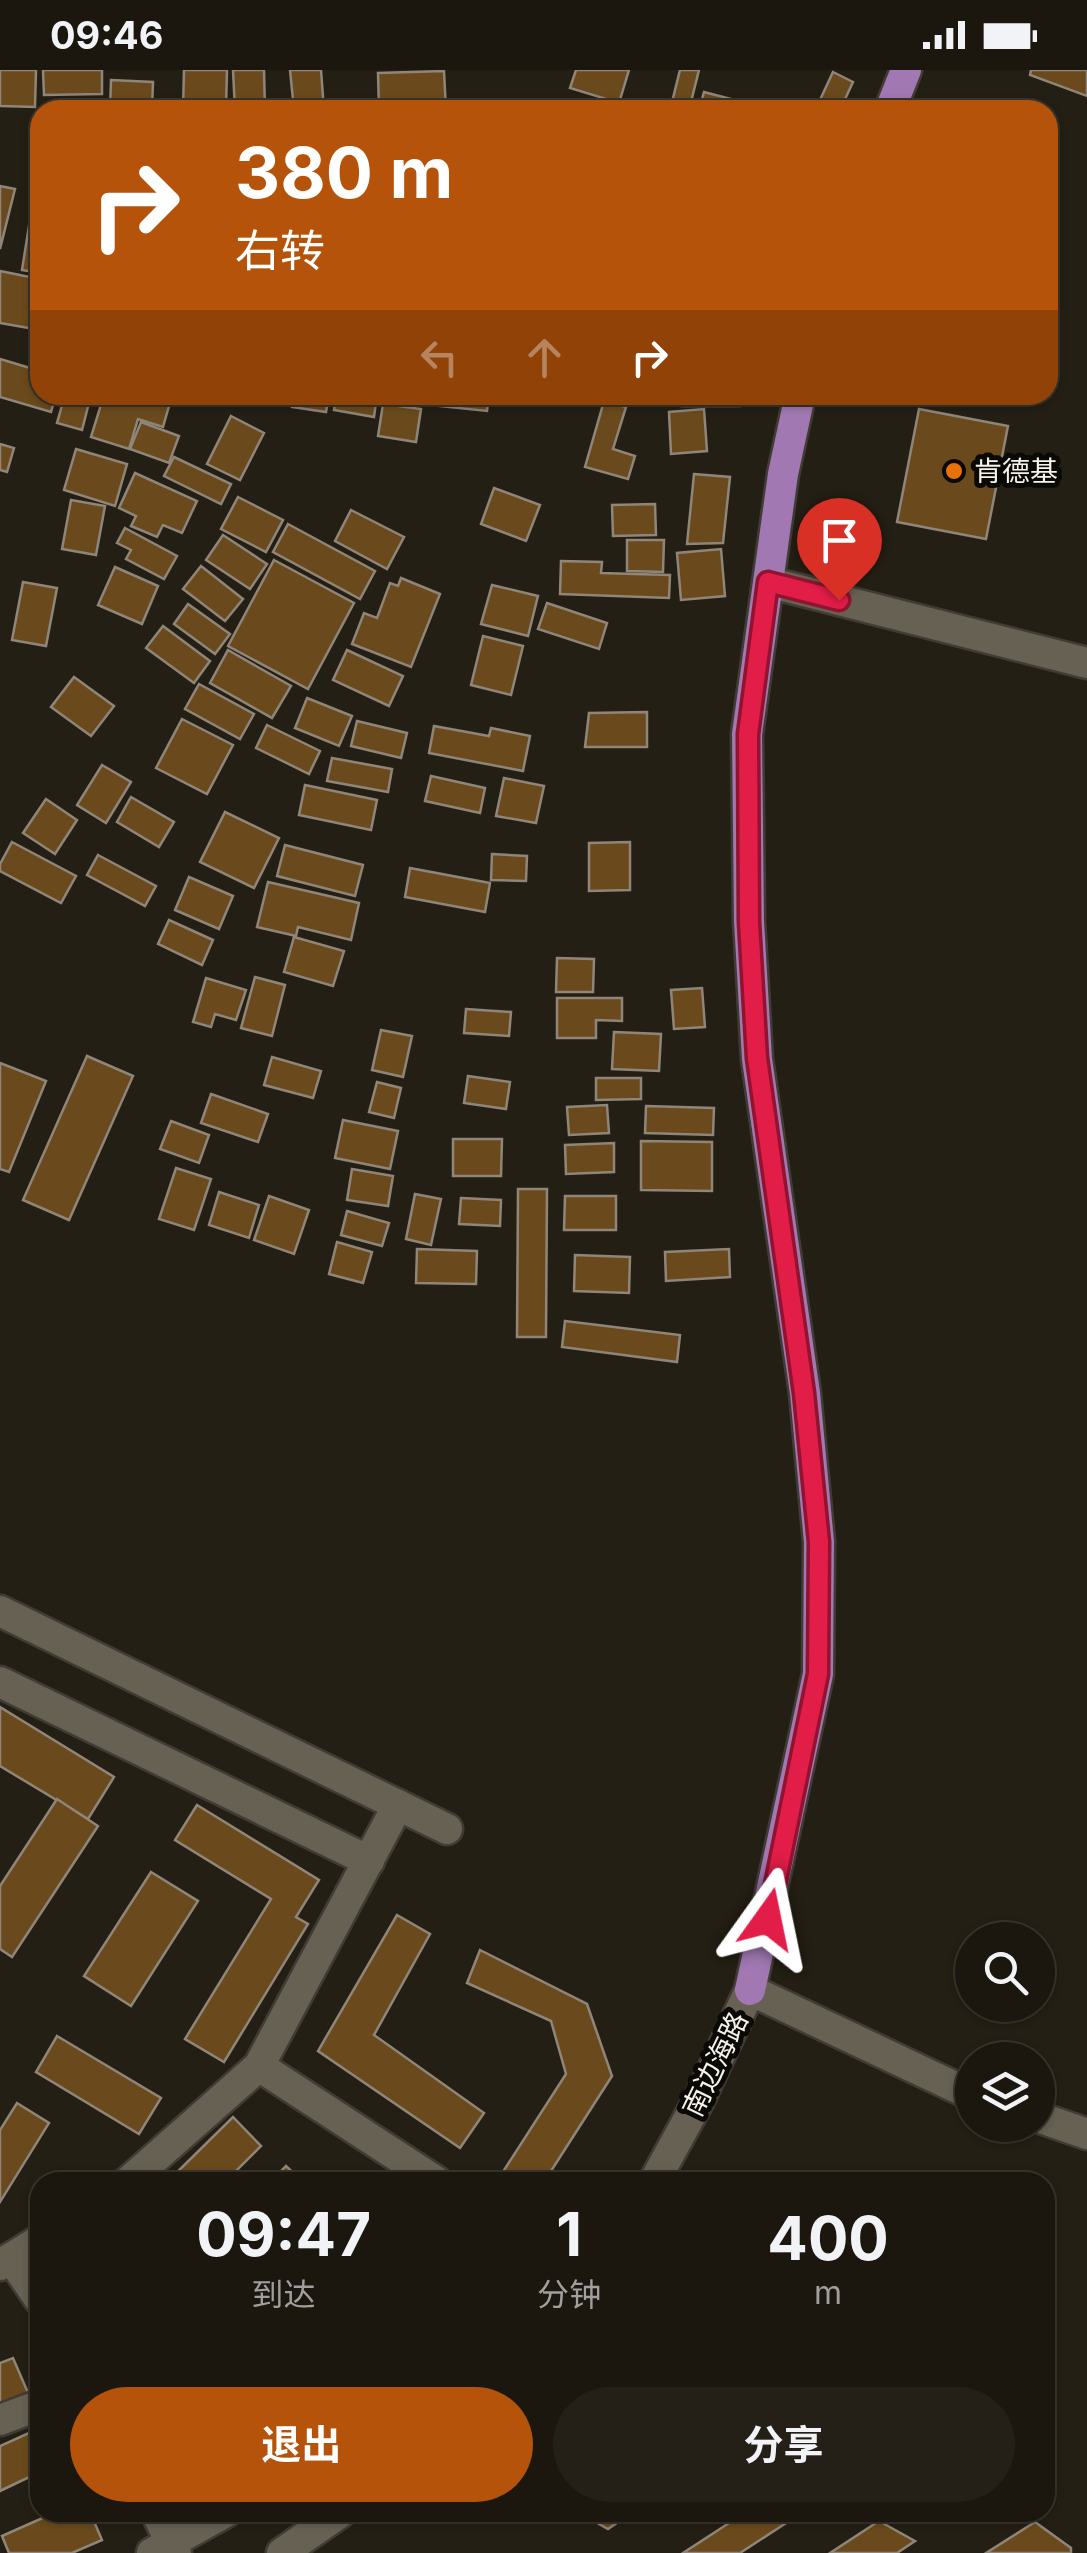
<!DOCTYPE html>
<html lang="zh">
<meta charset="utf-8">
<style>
:root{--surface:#1b170f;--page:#242018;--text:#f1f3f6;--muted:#a09f9e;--line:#39362f;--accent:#b45309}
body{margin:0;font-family:Inter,"Noto Sans SC",sans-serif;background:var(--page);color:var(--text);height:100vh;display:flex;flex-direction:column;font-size:38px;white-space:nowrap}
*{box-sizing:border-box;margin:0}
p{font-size:32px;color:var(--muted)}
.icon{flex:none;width:55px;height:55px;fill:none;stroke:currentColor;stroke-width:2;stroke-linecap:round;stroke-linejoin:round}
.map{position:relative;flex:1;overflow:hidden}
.details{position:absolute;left:30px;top:2102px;width:1025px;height:350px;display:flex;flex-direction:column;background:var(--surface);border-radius:30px;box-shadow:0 2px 8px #0004,0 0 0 2px var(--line)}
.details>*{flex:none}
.guide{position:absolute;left:30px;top:30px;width:1028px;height:305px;border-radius:30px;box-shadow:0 2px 8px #0004,0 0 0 2px var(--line);background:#b45309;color:#fff;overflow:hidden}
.tools{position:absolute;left:955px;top:1852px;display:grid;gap:20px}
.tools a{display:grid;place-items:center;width:100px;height:100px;border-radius:50%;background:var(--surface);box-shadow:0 2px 8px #0004,0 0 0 2px var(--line);font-size:50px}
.pin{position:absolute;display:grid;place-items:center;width:85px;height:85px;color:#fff;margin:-102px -42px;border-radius:50% 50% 50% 0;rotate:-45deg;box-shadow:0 0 10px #0007}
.pin .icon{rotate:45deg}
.me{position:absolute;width:110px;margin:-55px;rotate:12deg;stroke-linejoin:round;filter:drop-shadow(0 0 8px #0008)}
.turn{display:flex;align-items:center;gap:35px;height:210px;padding:0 40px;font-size:45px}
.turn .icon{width:130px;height:130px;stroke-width:2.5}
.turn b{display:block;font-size:70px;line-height:85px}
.lanes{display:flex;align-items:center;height:95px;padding:0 40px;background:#0003;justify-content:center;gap:50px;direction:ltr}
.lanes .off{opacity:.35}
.eta{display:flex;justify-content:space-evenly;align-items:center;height:170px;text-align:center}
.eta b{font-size:60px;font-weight:700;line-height:70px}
.cta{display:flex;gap:20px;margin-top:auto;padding:20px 40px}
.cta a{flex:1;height:115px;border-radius:60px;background:var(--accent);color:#fff;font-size:40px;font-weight:700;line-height:115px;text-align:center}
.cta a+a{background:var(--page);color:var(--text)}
.status{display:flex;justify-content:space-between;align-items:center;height:70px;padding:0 50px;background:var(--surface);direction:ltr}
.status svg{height:28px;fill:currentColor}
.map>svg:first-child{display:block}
</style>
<div class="status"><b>09:46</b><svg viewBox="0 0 49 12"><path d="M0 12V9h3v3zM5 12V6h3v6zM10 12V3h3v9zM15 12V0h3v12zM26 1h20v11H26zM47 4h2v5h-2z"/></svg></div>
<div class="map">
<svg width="1087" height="2483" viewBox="0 0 1087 2483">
<rect width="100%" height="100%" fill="#241f14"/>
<g fill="#6a4a1c" stroke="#8f8579" stroke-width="2.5">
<path d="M 0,0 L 36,0 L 35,37 L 0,36 Z"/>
<path d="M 43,0 L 102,0 L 102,24 L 44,25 Z"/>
<path d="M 184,0 L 227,0 L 226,38 L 183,38 Z"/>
<path d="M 233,0 L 264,0 L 265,40 L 235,40 Z"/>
<path d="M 290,0 L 321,0 L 324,40 L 294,40 Z"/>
<path d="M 576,0 L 629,0 L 619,33 L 570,18 Z"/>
<path d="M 680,0 L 699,0 L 689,40 L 670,40 Z"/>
<path d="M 1031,0 L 1087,0 L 1087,26 L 1030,5 Z"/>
<path d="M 444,1 L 446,40 L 379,40 L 378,3 Z"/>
<path d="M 833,2 L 853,12 L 840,40 L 819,32 Z"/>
<path d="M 111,10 L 153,12 L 152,40 L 110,40 Z"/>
<path d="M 704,22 L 762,37 L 761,40 L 699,40 Z"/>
<path d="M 38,99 L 40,99 L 40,203 L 22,200 Z"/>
<path d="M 0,116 L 15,119 L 0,179 Z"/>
<path d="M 0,201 L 40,209 L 40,260 L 0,253 Z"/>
<path d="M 0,289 L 40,301 L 40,325 L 56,325 L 51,342 L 0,327 Z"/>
<path d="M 65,325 L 91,325 L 82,360 L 57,353 Z"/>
<path d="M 104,325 L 158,325 L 171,329 L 163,357 L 138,349 L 129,379 L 91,367 Z"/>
<path d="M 294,325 L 329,325 L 326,342 L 292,337 Z"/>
<path d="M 336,325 L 377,325 L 374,347 L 334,340 Z"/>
<path d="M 430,325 L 489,325 L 487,341 L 429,335 Z"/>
<path d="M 683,325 L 740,325 L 740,336 L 682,336 Z"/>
<path d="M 604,331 L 626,337 L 613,379 L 635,386 L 628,409 L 585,397 Z"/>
<path d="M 383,334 L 421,339 L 416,372 L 378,366 Z"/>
<path d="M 704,339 L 707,381 L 671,384 L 669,342 Z"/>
<path d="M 919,339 L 1008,356 L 986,469 L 897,452 Z"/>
<path d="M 231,346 L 264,363 L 240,410 L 207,394 Z"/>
<path d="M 141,352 L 179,366 L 169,393 L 130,379 Z"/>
<path d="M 0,374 L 14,378 L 7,402 L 0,400 Z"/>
<path d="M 76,379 L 127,394 L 115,436 L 64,420 Z"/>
<path d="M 174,387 L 231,414 L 221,434 L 164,406 Z"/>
<path d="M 135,403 L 197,431 L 182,463 L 163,455 L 157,467 L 131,456 L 136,446 L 119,438 Z"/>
<path d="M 694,404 L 730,407 L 723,473 L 687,474 Z"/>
<path d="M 494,418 L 540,435 L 526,471 L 481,454 Z"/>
<path d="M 238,427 L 283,450 L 266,482 L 221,459 Z"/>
<path d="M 71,430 L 105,436 L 96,485 L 62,479 Z"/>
<path d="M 655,434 L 656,465 L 613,466 L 612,435 Z"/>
<path d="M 351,440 L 404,467 L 387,499 L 335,471 Z"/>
<path d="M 288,454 L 375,501 L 360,529 L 273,482 Z"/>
<path d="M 125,458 L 177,486 L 164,509 L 126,489 L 131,480 L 117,473 Z"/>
<path d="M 223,465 L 267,494 L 250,519 L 206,490 Z"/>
<path d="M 627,470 L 664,470 L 663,502 L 627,501 Z"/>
<path d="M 721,479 L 725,526 L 681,530 L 677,483 Z"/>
<path d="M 274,490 L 354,533 L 308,619 L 228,576 Z"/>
<path d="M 561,491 L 602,492 L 601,503 L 670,505 L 669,528 L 560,524 Z"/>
<path d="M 201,496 L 243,529 L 225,551 L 183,519 Z"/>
<path d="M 115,497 L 158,516 L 142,554 L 98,535 Z"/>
<path d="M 401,508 L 440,524 L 411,597 L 352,574 L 364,543 L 377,548 L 390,513 L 398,516 Z"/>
<path d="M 23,512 L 57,518 L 46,576 L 12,570 Z"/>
<path d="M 492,515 L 538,526 L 528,566 L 481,554 Z"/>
<path d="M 547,533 L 607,553 L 599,579 L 538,559 Z"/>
<path d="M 188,534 L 230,564 L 215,584 L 174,554 Z"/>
<path d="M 163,556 L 210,591 L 194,613 L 146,578 Z"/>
<path d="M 483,566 L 523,576 L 511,625 L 471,615 Z"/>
<path d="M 228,580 L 291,616 L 272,648 L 210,613 Z"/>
<path d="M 347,580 L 403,606 L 389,636 L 333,610 Z"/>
<path d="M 74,607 L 114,636 L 91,666 L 51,637 Z"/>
<path d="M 199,614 L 254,644 L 240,669 L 185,639 Z"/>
<path d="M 307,628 L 352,646 L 339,676 L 295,658 Z"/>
<path d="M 647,642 L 647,677 L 585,677 L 589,643 Z"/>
<path d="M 182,649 L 233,675 L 207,724 L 156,698 Z"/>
<path d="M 357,651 L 407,663 L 401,688 L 351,676 Z"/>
<path d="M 267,655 L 320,681 L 309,704 L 256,678 Z"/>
<path d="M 434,656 L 489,666 L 491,658 L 530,666 L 523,701 L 429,683 Z"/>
<path d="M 332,688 L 392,699 L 388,722 L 327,711 Z"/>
<path d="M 102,695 L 131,712 L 106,753 L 77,735 Z"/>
<path d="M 431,706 L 485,718 L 480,743 L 425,731 Z"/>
<path d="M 504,708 L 544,716 L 536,753 L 496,746 Z"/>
<path d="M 305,715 L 377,730 L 371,760 L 299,745 Z"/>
<path d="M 131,727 L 174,752 L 159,777 L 117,752 Z"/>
<path d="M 46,729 L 77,750 L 55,784 L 23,763 Z"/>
<path d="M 225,742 L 279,768 L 254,818 L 200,792 Z"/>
<path d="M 12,772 L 76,806 L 61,833 L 0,801 L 0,794 Z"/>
<path d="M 630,772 L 630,820 L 589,821 L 589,773 Z"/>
<path d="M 285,775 L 363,795 L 355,826 L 277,806 Z"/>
<path d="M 492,784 L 527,786 L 526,811 L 491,810 Z"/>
<path d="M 98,785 L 156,816 L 145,836 L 87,805 Z"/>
<path d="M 410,798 L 490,813 L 485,842 L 405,827 Z"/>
<path d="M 189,807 L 233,826 L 219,859 L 175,840 Z"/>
<path d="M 268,812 L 359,833 L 351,870 L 298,857 L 296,866 L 257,857 Z"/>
<path d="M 169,850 L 213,870 L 202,895 L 158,874 Z"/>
<path d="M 294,867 L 344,881 L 333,916 L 284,902 Z"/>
<path d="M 557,888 L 594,889 L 593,922 L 556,922 Z"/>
<path d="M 255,907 L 285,915 L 272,966 L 241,958 Z"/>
<path d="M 206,908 L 246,920 L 236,950 L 215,944 L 211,957 L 193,952 Z"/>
<path d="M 702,918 L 705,957 L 674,959 L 671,920 Z"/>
<path d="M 557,928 L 622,928 L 622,951 L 596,950 L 596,968 L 557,968 Z"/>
<path d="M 466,939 L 511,942 L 509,966 L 464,963 Z"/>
<path d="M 381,960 L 412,966 L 403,1007 L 372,1000 Z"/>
<path d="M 614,962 L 661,964 L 659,1001 L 612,999 Z"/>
<path d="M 87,986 L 133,1006 L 69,1150 L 23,1130 Z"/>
<path d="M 272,987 L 321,1001 L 313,1028 L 264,1015 Z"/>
<path d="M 0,993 L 46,1011 L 9,1102 L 0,1099 Z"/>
<path d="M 468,1006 L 510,1012 L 506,1039 L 464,1033 Z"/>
<path d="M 596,1008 L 641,1008 L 641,1029 L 596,1030 Z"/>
<path d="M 377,1012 L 401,1018 L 394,1048 L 369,1042 Z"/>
<path d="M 211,1024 L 268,1044 L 258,1072 L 201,1053 Z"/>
<path d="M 607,1035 L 609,1063 L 569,1065 L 567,1037 Z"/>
<path d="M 646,1036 L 714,1038 L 713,1065 L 645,1063 Z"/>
<path d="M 343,1050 L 398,1061 L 390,1099 L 335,1088 Z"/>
<path d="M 171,1051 L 209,1065 L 199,1093 L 160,1079 Z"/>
<path d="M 453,1069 L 502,1069 L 501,1106 L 453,1106 Z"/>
<path d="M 641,1071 L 712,1072 L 712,1121 L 641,1120 Z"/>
<path d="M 614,1073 L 614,1102 L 566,1104 L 565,1075 Z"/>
<path d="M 176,1098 L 211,1109 L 194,1160 L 159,1149 Z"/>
<path d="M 352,1099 L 393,1106 L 388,1136 L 347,1130 Z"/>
<path d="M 518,1119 L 547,1119 L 546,1267 L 517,1267 Z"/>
<path d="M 219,1122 L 259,1135 L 249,1168 L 209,1155 Z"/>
<path d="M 415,1124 L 441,1129 L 431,1175 L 406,1169 Z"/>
<path d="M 269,1126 L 309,1140 L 294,1184 L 254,1170 Z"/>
<path d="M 565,1126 L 616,1126 L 616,1160 L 564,1160 Z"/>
<path d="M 461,1128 L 501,1130 L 500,1156 L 459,1154 Z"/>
<path d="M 347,1141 L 389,1153 L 382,1176 L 341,1165 Z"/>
<path d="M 337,1172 L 372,1182 L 363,1213 L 329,1204 Z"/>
<path d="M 417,1179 L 477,1181 L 476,1214 L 416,1213 Z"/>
<path d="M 729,1179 L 730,1207 L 666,1211 L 665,1182 Z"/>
<path d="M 575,1185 L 630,1187 L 629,1223 L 574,1221 Z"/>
<path d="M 565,1251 L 680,1265 L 677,1292 L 562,1277 Z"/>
<path d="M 0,1637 L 114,1707 L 88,1749 L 0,1696 Z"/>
<path d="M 57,1729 L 98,1756 L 12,1887 L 0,1879 L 0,1816 Z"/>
<path d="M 197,1735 L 319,1810 L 296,1847 L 308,1854 L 224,1992 L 185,1969 L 271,1829 L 175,1770 Z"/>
<path d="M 151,1802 L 198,1831 L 131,1936 L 84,1906 Z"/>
<path d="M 397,1845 L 430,1864 L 374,1965 L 484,2043 L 460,2078 L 318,1981 Z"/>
<path d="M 480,1880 L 587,1934 L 612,2006 L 544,2112 L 506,2112 L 499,2108 L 566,2004 L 551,1951 L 467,1913 Z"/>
<path d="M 57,1966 L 161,2028 L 139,2064 L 36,2002 Z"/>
<path d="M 17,2033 L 49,2053 L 0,2132 L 0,2060 Z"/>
<path d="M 233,2047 L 261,2076 L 225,2112 L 167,2112 Z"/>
<path d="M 286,2096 L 303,2112 L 270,2112 Z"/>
<path d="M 13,2288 L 29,2325 L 0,2338 L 0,2293 Z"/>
<path d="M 40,2358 L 40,2402 L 0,2421 L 0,2376 Z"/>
<path d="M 56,2442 L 90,2442 L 102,2470 L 72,2483 L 9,2483 L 2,2466 Z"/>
<path d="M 578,2442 L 633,2442 L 608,2459 Z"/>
<path d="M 746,2442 L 803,2442 L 740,2483 L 683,2483 Z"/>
<path d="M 879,2451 L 915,2471 L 897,2483 L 830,2483 Z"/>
<path d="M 1035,2452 L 1071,2478 L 1071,2483 L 986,2483 Z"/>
</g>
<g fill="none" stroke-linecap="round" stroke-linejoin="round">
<defs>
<g id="minor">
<path d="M 768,512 L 1087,593"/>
<path d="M 0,1541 L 447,1759"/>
<path d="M 0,1612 L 369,1791"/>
<path d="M 398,1735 L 259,1996 L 437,2112"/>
<path d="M 1038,2047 L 1087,2064"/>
<path d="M 128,2112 L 259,1996"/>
<path d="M 654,2112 L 700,2028 L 750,1920 L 972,2025"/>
<path d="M 11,2188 L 40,2170"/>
<path d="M 0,2195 L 11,2188 L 40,2230"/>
<path d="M 0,2350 L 40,2335"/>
<path d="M 156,2442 L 176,2483"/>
<path d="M 152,2483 L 226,2442"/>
<path d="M 282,2483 L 341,2442"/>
</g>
<g id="major">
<path d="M 890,40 L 906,0"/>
<path d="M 750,1920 L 818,1604 L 819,1472 L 805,1323 L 757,989 L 749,851 L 747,664 L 783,404 L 800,325"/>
</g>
</defs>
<use href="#minor" stroke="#403c35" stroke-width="35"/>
<use href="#major" stroke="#403c35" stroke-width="35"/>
<use href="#minor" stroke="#676154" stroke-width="30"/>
<use href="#major" stroke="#a178b2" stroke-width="30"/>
</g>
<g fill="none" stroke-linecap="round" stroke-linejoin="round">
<defs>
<path id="route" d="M 768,1849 L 818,1604 L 819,1472 L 804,1323 L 757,988 L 749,852 L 748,664 L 768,512 L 839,530"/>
</defs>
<use href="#route" stroke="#92132f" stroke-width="25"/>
<use href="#route" stroke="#e11d48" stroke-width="18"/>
</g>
<circle fill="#e8710a" stroke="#0b0905" stroke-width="4" cx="954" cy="401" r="10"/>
<g text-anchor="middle" stroke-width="10" stroke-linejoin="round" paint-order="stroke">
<g font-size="28" fill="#f5f2ea" stroke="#0b0905" text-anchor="start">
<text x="974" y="411">肯德基</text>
</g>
<g font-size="28" fill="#f5f2ea" stroke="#0b0905">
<text transform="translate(715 1994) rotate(-64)" y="10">南边海路</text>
</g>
</g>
</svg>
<div class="tools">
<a><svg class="icon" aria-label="search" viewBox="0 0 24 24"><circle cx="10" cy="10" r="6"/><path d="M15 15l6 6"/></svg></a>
<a><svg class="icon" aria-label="layers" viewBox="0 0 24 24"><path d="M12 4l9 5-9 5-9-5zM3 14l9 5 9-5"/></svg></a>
</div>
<div class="pin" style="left:839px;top:530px;background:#d93025"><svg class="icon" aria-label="arrive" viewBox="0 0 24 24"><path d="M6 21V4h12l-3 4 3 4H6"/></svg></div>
<svg class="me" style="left:768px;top:1849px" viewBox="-20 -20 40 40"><path d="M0-17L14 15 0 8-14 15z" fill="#e11d48" stroke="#fff" stroke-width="4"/></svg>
<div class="guide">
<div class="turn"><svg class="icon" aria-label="right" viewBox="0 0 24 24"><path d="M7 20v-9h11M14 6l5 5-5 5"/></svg><div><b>380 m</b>右转</div></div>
<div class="lanes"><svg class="icon off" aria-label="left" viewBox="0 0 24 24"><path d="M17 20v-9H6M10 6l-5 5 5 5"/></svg><svg class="icon off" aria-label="ahead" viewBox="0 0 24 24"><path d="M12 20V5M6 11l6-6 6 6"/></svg><svg class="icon" aria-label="right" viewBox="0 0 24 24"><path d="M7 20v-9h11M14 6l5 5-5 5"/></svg></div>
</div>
<section class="details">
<div class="eta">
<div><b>09:47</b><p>到达</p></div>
<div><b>1</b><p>分钟</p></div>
<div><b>400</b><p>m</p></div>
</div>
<div class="cta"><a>退出</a><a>分享</a></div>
</section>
</div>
